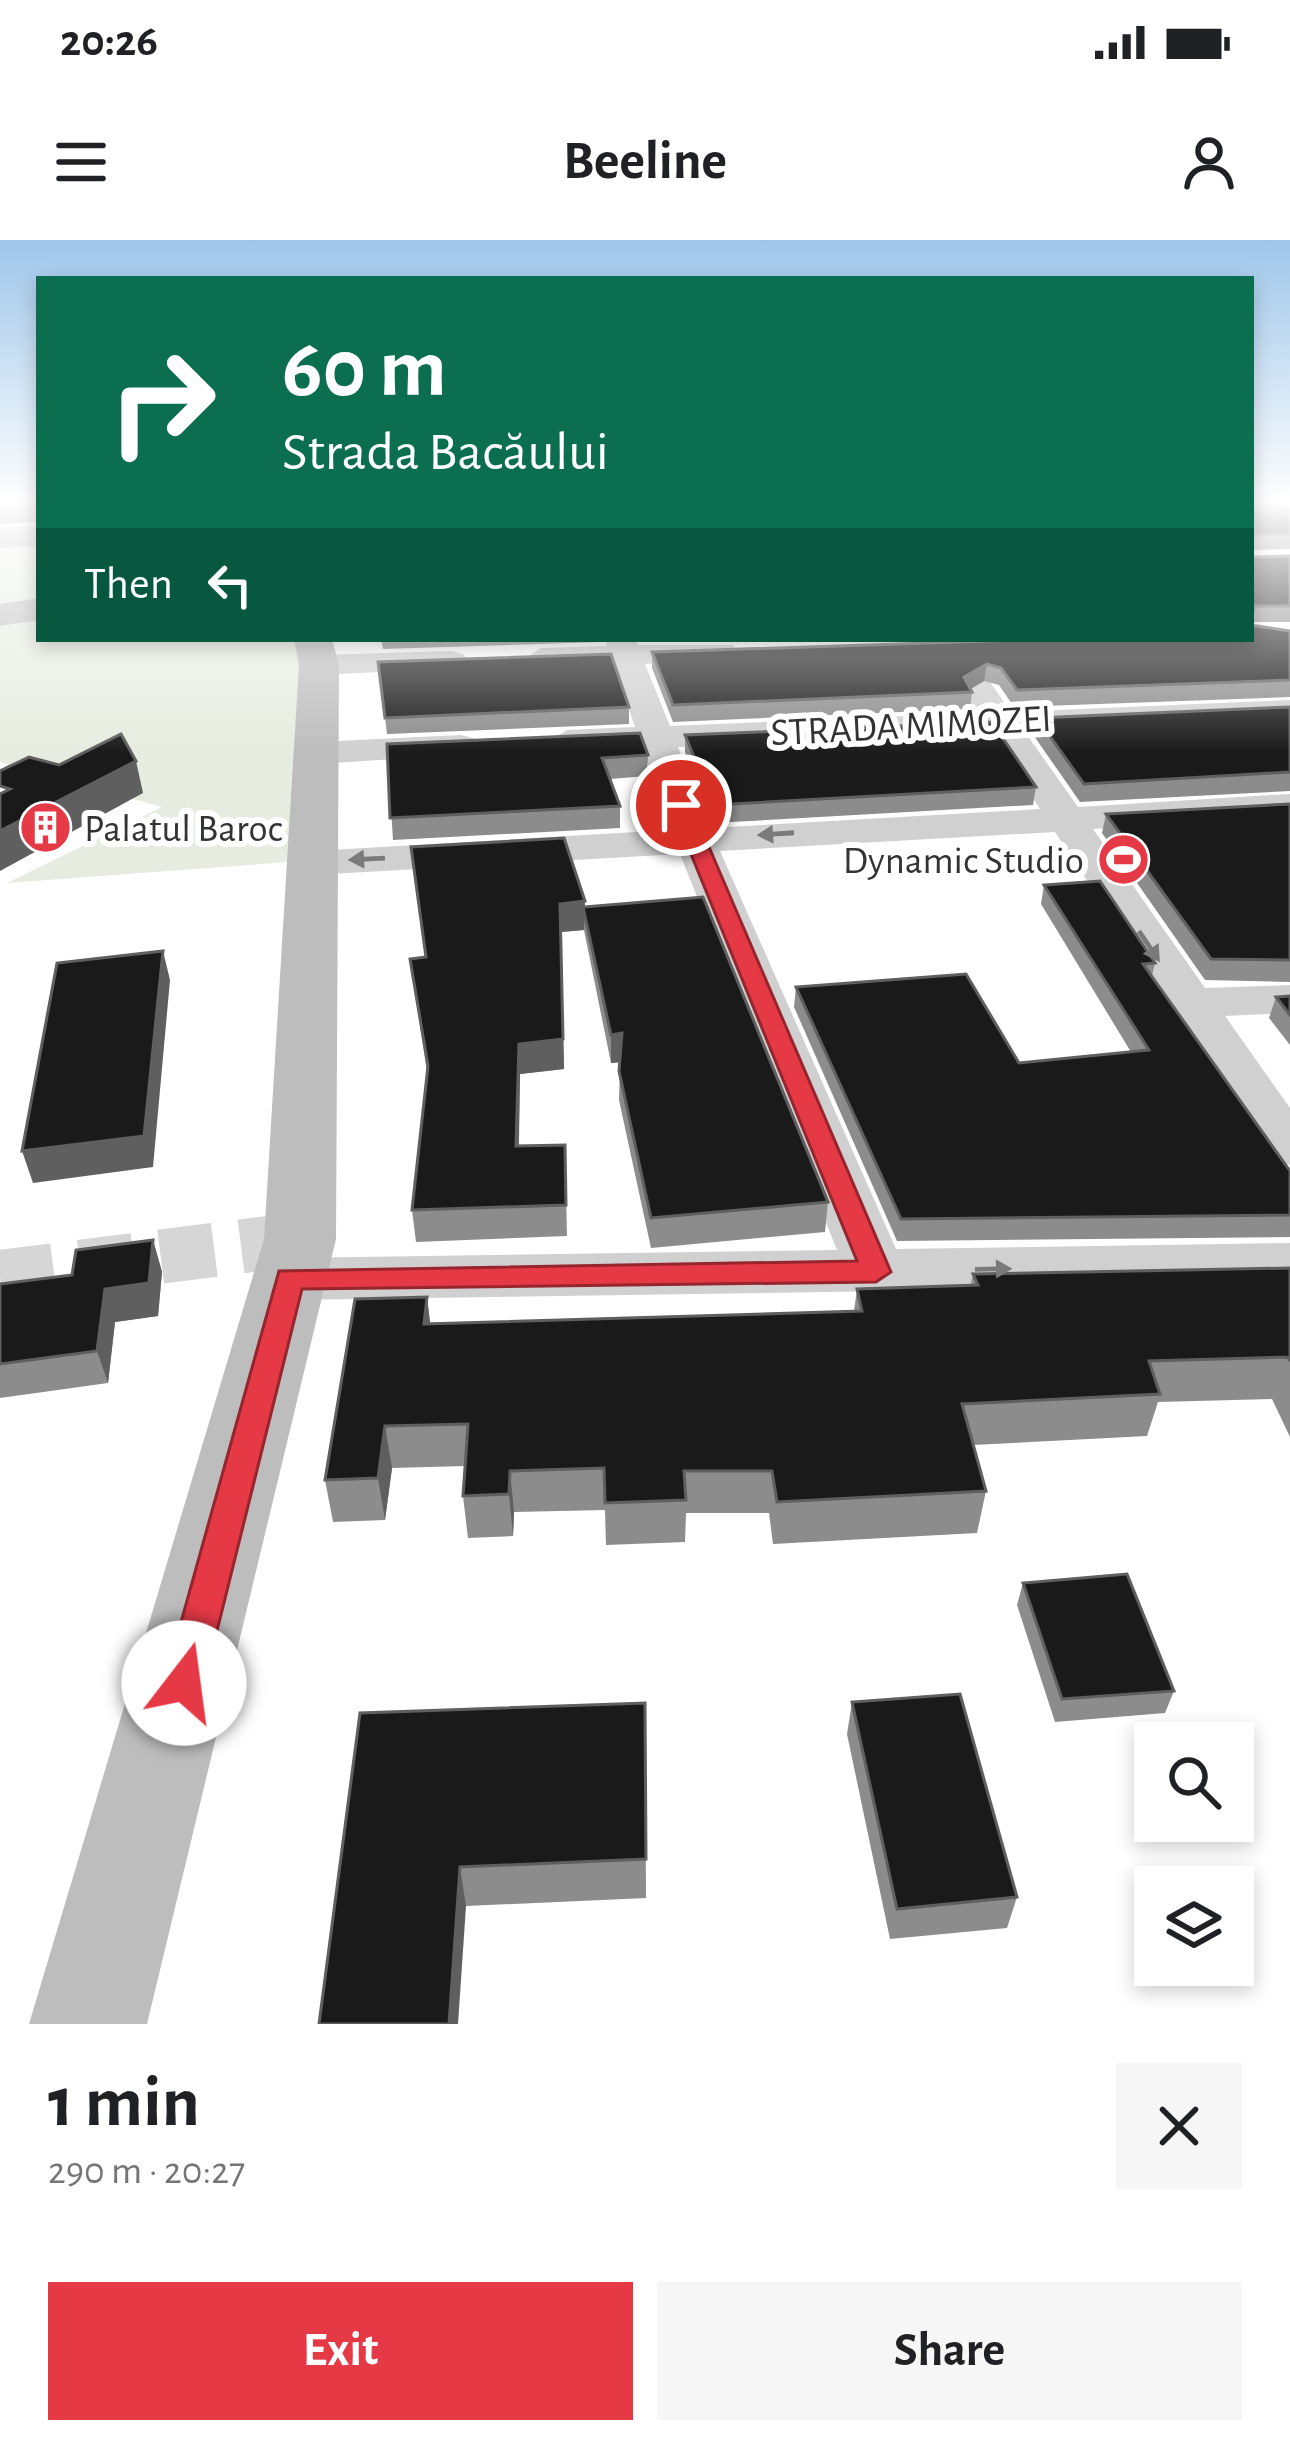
<!DOCTYPE html>
<meta charset="utf-8">
<style>
:root{--surface:#fff;--page:#f6f6f6;--text:#202124;--muted:#757577;--accent:#e63946}
body{margin:0;font-family:"Alegreya Sans",sans-serif;background:var(--page);color:var(--text);height:100vh;display:flex;flex-direction:column;font-size:45px;white-space:nowrap}
*{box-sizing:border-box;margin:0}
p{font-size:39px;color:var(--muted)}
.icon{flex:none;width:66px;height:66px;fill:none;stroke:currentColor;stroke-width:2;stroke-linecap:round;stroke-linejoin:round}
.map{position:relative;height:1784px;overflow:hidden}
.drawer{display:flex;flex-direction:column;background:var(--surface);flex:1}
.drawer>*{flex:none}
.top-card{position:absolute;left:36px;top:36px;width:1218px;height:366px;border-radius:0px;box-shadow:0 6px 18px #0003;background:#0b6e4f;color:#fff;overflow:hidden}
.tools{position:absolute;left:1134px;top:1482px;display:grid;gap:24px}
.tools a{display:grid;place-items:center;width:120px;height:120px;border-radius:0px;background:var(--surface);box-shadow:0 6px 18px #0003;font-size:60px}
.pin{position:absolute;display:grid;place-items:center;width:102px;height:102px;color:#fff;margin:-51px;border:6px solid #fff;border-radius:50%;box-shadow:0 3px 12px #0007}
.me{position:absolute;width:132px;margin:-66px;rotate:15deg;stroke-linejoin:round;filter:drop-shadow(0 0 9px #0008)}
.turn{display:flex;align-items:center;gap:42px;height:252px;padding:0 48px;font-size:54px}
.turn .icon{width:156px;height:156px;stroke-width:2.5}
.turn b{display:block;font-size:84px;line-height:102px}
.then{display:flex;align-items:center;height:114px;padding:0 48px;background:#0003;gap:24px;font-size:45px}
.round{display:grid;place-items:center;flex:none;width:126px;height:126px;border-radius:0px;background:var(--page)}
.overview{display:flex;align-items:center;justify-content:space-between;height:204px;padding:0 48px}
h1{font-size:72px;font-weight:700;line-height:90px}
.primary-button{display:flex;gap:24px;margin-top:auto;padding:24px 48px}
.primary-button a{flex:1;height:138px;border-radius:0px;background:var(--accent);color:#fff;font-size:48px;font-weight:700;line-height:138px;text-align:center}
.primary-button a+a{background:var(--page);color:var(--text)}
.status{display:flex;justify-content:space-between;align-items:center;height:84px;padding:0 60px;background:var(--surface);direction:ltr}
.status svg{height:33px;fill:currentColor}
header{display:flex;justify-content:space-between;align-items:center;height:156px;padding:0 48px;background:var(--surface);font-size:54px;font-weight:700}
.map>svg:first-child{display:block}
</style>
<div class="status"><b>20:26</b><svg viewBox="0 0 49 12"><path d="M0 12V9h3v3zM5 12V6h3v6zM10 12V3h3v9zM15 12V0h3v12zM26 1h20v11H26zM47 4h2v5h-2z"/></svg></div>
<header><svg class="icon" aria-label="menu" viewBox="0 0 24 24"><path d="M4 6h16M4 12h16M4 18h16"/></svg>Beeline<svg class="icon" aria-label="person" viewBox="0 0 24 24"><circle cx="12" cy="8" r="4"/><path d="M4 21q1-7 8-7t8 7"/></svg></header>
<div class="map">
<svg width="1290" height="1784" viewBox="0 0 1290 1784">
<rect width="100%" height="100%" fill="#fff"/>
<path fill="#e6ecdf" d="M 39,296 L 39,399 L 301,399 L 288,622 L 7,643 L 162,567 L 0,522 L 0,298 Z"/>
<g fill="none" stroke-linecap="round" stroke-linejoin="round">
<path stroke="#d6d6d6" stroke-width="54" stroke-dasharray="54 27" stroke-linecap="butt" d="M 0,1037 L 300,999"/>
<g fill="#d0d0d0" fill-rule="evenodd">
<path d="M 1277,264 L 1290,264 L 1290,272 Z"/>
<path d="M 605,399 L 635,399 L 638,405 L 733,405 L 738,412 L 733,419 L 722,421 L 645,424 L 670,486 L 977,473 L 929,399 L 960,399 L 1011,472 L 1290,460 L 1290,480 L 1025,492 L 1078,567 L 1290,554 L 1290,578 L 1093,589 L 1205,748 L 1290,745 L 1290,773 L 1225,776 L 1290,868 L 1290,925 L 1271,920 L 1055,592 L 720,611 L 896,1009 L 1290,1003 L 1290,1045 L 290,1060 L 268,1054 L 260,1039 L 268,1024 L 290,1018 L 837,1010 L 680,614 L 313,635 L 298,632 L 292,623 L 298,614 L 313,611 L 671,590 L 642,508 L 567,512 L 549,501 L 567,490 L 635,487 L 614,425 L 541,428 L 525,418 L 541,408 L 607,406 ZM 990,493 L 1040,569 L 710,588 L 678,507 Z"/>
<path d="M 452,411 L 463,414 L 468,421 L 463,428 L 319,435 L 303,425 L 319,415 Z"/>
<path d="M 460,495 L 473,498 L 478,506 L 473,514 L 317,524 L 299,513 L 317,502 Z"/>
</g>
<g fill="#bdbdbd" fill-rule="evenodd">
<path d="M 39,286 L 39,306 L 0,308 L 0,288 Z"/>
<path d="M 39,358 L 39,380 L 0,386 L 0,364 Z"/>
<path d="M 294,399 L 332,399 L 339,425 L 336,999 L 147,1784 L 29,1784 L 264,999 L 299,425 Z"/>
</g>
</g>
<g fill="#8c8c8c">
<path d="M 0,264 L 39,264 L 39,282 L 0,284 Z"/>
<path d="M 1251,264 L 1290,269 L 1290,309 L 1251,310 L 1252,317 L 1290,316 L 1290,382 L 1251,382 Z"/>
<path d="M 1290,391 L 1290,457 L 1014,467 L 999,445 L 984,441 L 971,449 L 972,452 L 970,469 L 673,482 L 652,428 L 652,412 Z"/>
<path d="M 381,399 L 603,399 L 601,402 L 383,409 Z"/>
<path d="M 639,399 L 767,399 L 641,400 Z"/>
<path d="M 378,422 L 629,467 L 629,484 L 387,494 Z"/>
<path d="M 1290,467 L 1290,551 L 1080,562 L 1034,496 L 1037,478 Z"/>
<path d="M 685,495 L 1036,547 L 1033,565 L 713,583 L 685,512 Z"/>
<path d="M 387,504 L 648,515 L 647,536 L 610,539 L 620,566 L 620,588 L 393,600 Z"/>
<path d="M 1290,564 L 1290,742 L 1205,740 L 1102,593 L 1106,574 Z"/>
<path d="M 414,634 L 585,667 L 828,962 L 825,992 L 651,1008 L 619,860 L 620,822 L 611,823 L 584,690 L 561,692 L 564,829 L 520,834 L 519,906 L 565,905 L 567,996 L 416,1002 L 412,970 L 427,832 L 410,719 L 425,717 Z"/>
<path d="M 1044,645 L 1155,723 L 1152,736 L 1290,931 L 1290,997 L 897,1001 L 794,767 L 796,747 L 1019,823 L 1131,812 L 1041,664 Z"/>
<path d="M 1290,756 L 1290,805 L 1269,778 L 1276,757 Z"/>
<path d="M 153,1000 L 162,1032 L 158,1076 L 115,1082 L 108,1143 L 0,1158 L 0,1044 L 72,1035 Z"/>
<path d="M 1290,1028 L 1290,1197 L 1272,1159 L 1158,1162 L 1147,1196 L 973,1205 L 986,1251 L 977,1293 L 773,1304 L 769,1273 L 686,1273 L 685,1302 L 606,1305 L 605,1270 L 514,1272 L 513,1296 L 468,1298 L 463,1256 L 465,1226 L 392,1228 L 385,1280 L 333,1282 L 325,1240 L 427,1057 L 430,1084 L 854,1071 L 857,1049 L 971,1045 L 973,1034 Z"/>
<path d="M 1023,1343 L 1174,1451 L 1165,1473 L 1055,1482 L 1017,1365 Z"/>
<path d="M 852,1462 L 1017,1657 L 1007,1688 L 890,1699 L 847,1494 Z"/>
<path d="M 645,1463 L 646,1658 L 466,1666 L 360,1473 Z"/>
</g>
<g fill="#5f5f5f">
<path d="M 987,424 L 984,441 L 965,452 L 964,437 Z"/>
<path d="M 136,521 L 143,553 L 0,631 L 0,591 Z"/>
<path d="M 585,661 L 584,690 L 561,692 L 564,829 L 520,834 L 518,938 L 516,906 L 519,804 L 560,664 Z"/>
<path d="M 163,711 L 170,740 L 153,927 L 33,943 L 22,911 Z"/>
<path d="M 622,793 L 623,822 L 611,823 L 611,795 Z"/>
<path d="M 153,1000 L 162,1032 L 158,1076 L 115,1082 L 108,1143 L 97,1111 L 105,1049 Z"/>
<path d="M 427,1057 L 432,1098 L 424,1084 Z"/>
<path d="M 385,1186 L 392,1228 L 385,1280 L 378,1238 Z"/>
<path d="M 510,1231 L 514,1272 L 513,1296 L 509,1254 Z"/>
<path d="M 460,1627 L 466,1666 L 458,1784 L 449,1784 Z"/>
</g>
<g fill="#1a1a1a" stroke="#5f5f5f" stroke-width="3">
<path d="M 0,264 L 39,264 L 39,277 L 35,268 L 0,269 Z"/>
<path d="M 1251,264 L 1281,264 L 1290,269 L 1290,294 L 1251,295 L 1252,317 L 1290,316 L 1290,366 L 1255,366 L 1251,377 Z"/>
<path d="M 1251,385 L 1290,391 L 1290,440 L 1017,450 L 1001,428 L 987,424 L 964,437 L 972,452 L 673,465 L 652,412 L 1050,399 L 1251,399 Z"/>
<path d="M 611,414 L 629,467 L 385,478 L 378,422 Z"/>
<path d="M 1290,467 L 1290,532 L 1084,544 L 1037,478 Z"/>
<path d="M 992,482 L 1036,547 L 714,565 L 685,495 Z"/>
<path d="M 640,493 L 648,515 L 602,518 L 620,566 L 390,578 L 387,504 Z"/>
<path d="M 121,494 L 136,521 L 0,591 L 0,554 L 10,549 L 0,546 L 0,531 L 29,517 L 59,525 Z"/>
<path d="M 1290,564 L 1290,720 L 1211,719 L 1106,574 Z"/>
<path d="M 564,598 L 585,661 L 560,664 L 563,799 L 519,804 L 516,906 L 565,905 L 566,965 L 412,970 L 428,826 L 410,719 L 426,717 L 411,607 Z"/>
<path d="M 1100,641 L 1155,723 L 1143,724 L 1290,931 L 1290,975 L 901,979 L 796,747 L 966,734 L 1019,823 L 1149,810 L 1044,645 Z"/>
<path d="M 703,657 L 828,962 L 651,978 L 619,831 L 622,793 L 611,795 L 583,667 Z"/>
<path d="M 163,711 L 144,896 L 22,911 L 57,723 Z"/>
<path d="M 1290,756 L 1290,775 L 1276,757 Z"/>
<path d="M 153,1000 L 149,1043 L 105,1049 L 97,1111 L 0,1124 L 0,1044 L 72,1035 L 76,1010 Z"/>
<path d="M 1290,1028 L 1290,1121 L 1288,1117 L 1149,1121 L 1160,1154 L 962,1164 L 986,1251 L 777,1262 L 772,1231 L 684,1231 L 686,1260 L 605,1263 L 604,1228 L 510,1231 L 509,1254 L 463,1256 L 468,1184 L 385,1186 L 378,1238 L 325,1240 L 355,1059 L 427,1057 L 424,1084 L 862,1071 L 857,1049 L 978,1045 L 973,1034 Z"/>
<path d="M 1127,1334 L 1174,1451 L 1062,1459 L 1023,1343 Z"/>
<path d="M 960,1454 L 1017,1657 L 897,1669 L 852,1462 Z"/>
<path d="M 645,1463 L 646,1619 L 460,1627 L 449,1784 L 319,1784 L 360,1473 Z"/>
</g>
<defs><path id="oneway-solid" d="M-6-.8H1V-3.2L6.5 0L1 3.2V.8H-6Z" transform="scale(3)"/></defs>
<g fill="#7a7a7a">
<use href="#oneway-solid" transform="translate(776 594) rotate(176)"/>
<use href="#oneway-solid" transform="translate(367 619) rotate(177)"/>
<use href="#oneway-solid" transform="translate(1149 706) rotate(56)"/>
<use href="#oneway-solid" transform="translate(993 1029) rotate(-1)"/>
</g>
<linearGradient id="sky" x2="0" y2="1"><stop stop-color="#9ec6ea"/><stop offset="0.51" stop-color="#fff"/><stop offset="1" stop-color="#fff" stop-opacity="0"/></linearGradient>
<rect width="1290" height="514" fill="url(#sky)"/>
<path fill="#e63946" stroke="#96252e" stroke-width="3" d="M 681,559 L 691,565 L 891,1032 L 876,1042 L 302,1049 L 204,1443 L 198,1456 L 184,1461 L 170,1456 L 164,1443 L 279,1031 L 857,1021 L 671,565 Z"/>
<defs>
<symbol id="building-disc" viewBox="-11 -11 22 22"><circle r="9.5" fill="#e63946" stroke="#fff"/><path d="M-4-6H4V6H1V3H-1V6H-4ZM-2.5-4.3h1.7v1.8h-1.7ZM.8-4.3h1.7v1.8H.8ZM-2.5-1h1.7V.8h-1.7ZM.8-1h1.7V.8H.8Z" fill="#fff"/></symbol>
<symbol id="stadium-disc" viewBox="-11 -11 22 22"><circle r="9.5" fill="#e63946" stroke="#fff"/><path d="M0-5a6.5 5 0 1 0 0 10a6.5 5 0 1 0 0-10ZM-3.5-1.8h7v3.6h-7Z" fill="#fff"/></symbol>
</defs>
<g fill-rule="evenodd">
<use href="#building-disc" x="16" y="558" width="59" height="59"/>
<use href="#stadium-disc" x="1094" y="590" width="59" height="59"/>
</g>
<g text-anchor="middle" stroke-width="12" stroke-linejoin="round" paint-order="stroke">
<g font-size="39" fill="#333" stroke="#fff">
<text transform="translate(911 484) rotate(-3)" y="14">STRADA MIMOZEI</text>
</g>
<g font-size="39" fill="#333" stroke="#fff" text-anchor="start">
<text x="84" y="601">Palatul Baroc</text>
<text x="1084" y="633" text-anchor="end">Dynamic Studio</text>
</g>
</g>
</svg>
<div class="tools">
<a><svg class="icon" aria-label="search" viewBox="0 0 24 24"><circle cx="10" cy="10" r="6"/><path d="M15 15l6 6"/></svg></a>
<a><svg class="icon" aria-label="layers" viewBox="0 0 24 24"><path d="M12 4l9 5-9 5-9-5zM3 14l9 5 9-5"/></svg></a>
</div>
<div class="pin" style="left:681px;top:565px;background:#d93025"><svg class="icon" aria-label="arrive" viewBox="0 0 24 24"><path d="M6 21V4h12l-3 4 3 4H6"/></svg></div>
<svg class="me" style="left:184px;top:1443px" viewBox="-20 -20 40 40"><circle r="19" fill="#fff"/><path d="M0-13L10 11 0 6-10 11z" fill="#e63946"/></svg>
<div class="top-card">
<div class="turn"><svg class="icon" aria-label="right" viewBox="0 0 24 24"><path d="M7 20v-9h11M14 6l5 5-5 5"/></svg><div><b>60 m</b>Strada Bacăului</div></div>
<div class="then">Then<svg class="icon" aria-label="left" viewBox="0 0 24 24"><path d="M17 20v-9H6M10 6l-5 5 5 5"/></svg></div>
</div>
</div>
<section class="drawer">
<div class="overview"><div><h1>1 min</h1><p>290 m · 20:27</p></div><a class="round"><svg class="icon" aria-label="close" viewBox="0 0 24 24"><path d="M6 6l12 12M18 6L6 18"/></svg></a></div>
<div class="primary-button"><a>Exit</a><a>Share</a></div>
</section>
